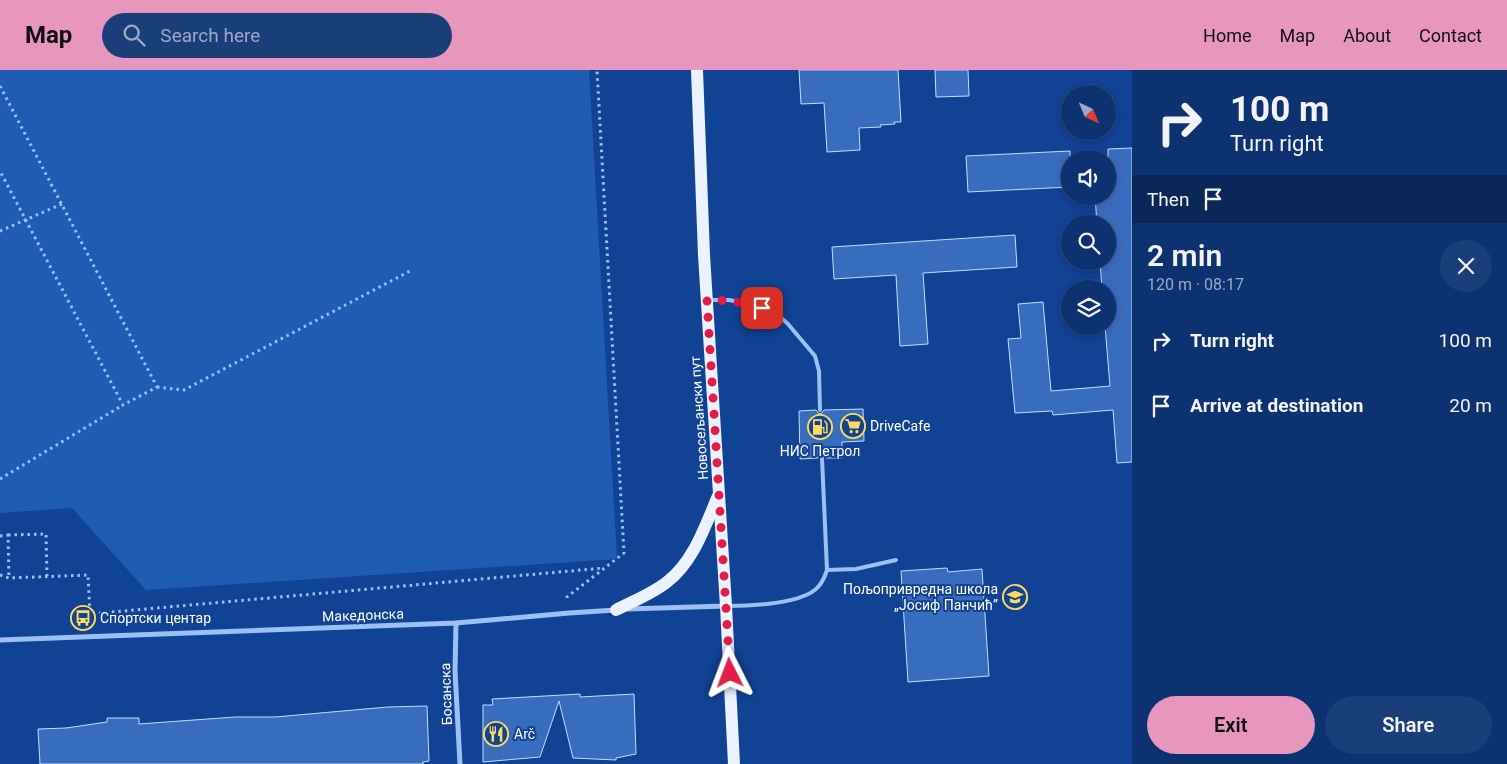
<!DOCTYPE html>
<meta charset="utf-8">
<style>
:root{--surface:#0c326f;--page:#1a3e77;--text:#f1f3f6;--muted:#9aaac3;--line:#2c4d82;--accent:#e797bd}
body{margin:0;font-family:Roboto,sans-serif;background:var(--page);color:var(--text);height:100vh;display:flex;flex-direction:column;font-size:19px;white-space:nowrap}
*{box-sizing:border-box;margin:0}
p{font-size:16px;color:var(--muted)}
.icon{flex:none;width:28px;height:28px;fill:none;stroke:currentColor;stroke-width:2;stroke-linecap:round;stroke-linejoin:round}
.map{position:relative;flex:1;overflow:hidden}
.sheet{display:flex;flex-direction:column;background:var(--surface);width:375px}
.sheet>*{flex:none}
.banner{background:#0c326f;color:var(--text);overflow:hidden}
.needle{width:32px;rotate:136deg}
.buttons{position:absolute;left:1061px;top:15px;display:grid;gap:10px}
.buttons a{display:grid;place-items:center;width:55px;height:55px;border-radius:50%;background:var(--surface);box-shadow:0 2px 8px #0003,0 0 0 1px var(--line);font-size:25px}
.pin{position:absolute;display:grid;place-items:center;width:42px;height:42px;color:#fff;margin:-21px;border-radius:10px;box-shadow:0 2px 8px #0006}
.me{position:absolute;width:55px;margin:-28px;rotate:357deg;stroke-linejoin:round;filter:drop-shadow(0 0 4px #0008)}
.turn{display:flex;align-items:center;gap:18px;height:105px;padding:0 15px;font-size:22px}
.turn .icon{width:65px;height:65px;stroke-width:2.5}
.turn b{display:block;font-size:35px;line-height:42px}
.then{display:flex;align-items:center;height:48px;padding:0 15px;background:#0003;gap:10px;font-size:19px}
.round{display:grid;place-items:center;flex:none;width:52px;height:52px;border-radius:26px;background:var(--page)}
.summary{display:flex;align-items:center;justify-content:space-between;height:85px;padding:0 15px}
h1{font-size:30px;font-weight:600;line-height:38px}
.cta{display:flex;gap:10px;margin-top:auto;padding:10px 15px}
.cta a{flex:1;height:58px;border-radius:30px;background:var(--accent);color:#111;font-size:20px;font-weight:600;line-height:58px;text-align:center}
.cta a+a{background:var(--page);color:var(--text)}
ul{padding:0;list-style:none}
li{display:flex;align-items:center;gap:15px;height:65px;padding:0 15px}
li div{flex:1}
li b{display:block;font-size:19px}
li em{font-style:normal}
header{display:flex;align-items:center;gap:30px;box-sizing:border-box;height:70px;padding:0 25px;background:var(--accent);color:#111}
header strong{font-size:24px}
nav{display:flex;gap:28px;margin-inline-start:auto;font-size:18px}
.search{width:350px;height:45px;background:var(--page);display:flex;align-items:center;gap:12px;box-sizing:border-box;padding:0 18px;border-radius:28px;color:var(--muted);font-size:19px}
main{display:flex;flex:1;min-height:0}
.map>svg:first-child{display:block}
</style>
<header>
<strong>Map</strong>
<div class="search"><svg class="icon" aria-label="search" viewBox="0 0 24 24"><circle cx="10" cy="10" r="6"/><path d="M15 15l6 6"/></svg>Search here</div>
<nav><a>Home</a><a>Map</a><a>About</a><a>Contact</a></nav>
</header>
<main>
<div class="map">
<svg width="1132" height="694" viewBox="0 0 1132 694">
<rect width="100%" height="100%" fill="#104394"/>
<path fill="#215cb3" d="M 0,0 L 589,0 L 617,489 L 146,520 L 72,438 L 0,443 Z"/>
<g fill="#386dbd" stroke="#c5dcfe">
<path d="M 799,0 L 898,0 L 901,52 L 894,52 L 895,54 L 880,55 L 881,57 L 859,58 L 860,80 L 827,82 L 824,33 L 801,34 Z"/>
<path d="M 935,0 L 968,0 L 969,26 L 936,27 Z"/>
<path d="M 1132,78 L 1132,392 L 1117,393 L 1113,340 L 1053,345 L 1052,341 L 1015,343 L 1008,269 L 1021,268 L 1018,234 L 1043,232 L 1051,321 L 1110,316 L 1105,256 L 1108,256 L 1108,219 L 1102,219 L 1100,191 L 1108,191 L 1108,154 L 1097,154 L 1095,126 L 1108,126 L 1108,79 Z"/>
<path d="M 1070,81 L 1070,117 L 968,122 L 966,86 Z"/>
<path d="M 1015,165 L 1017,197 L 923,203 L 928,274 L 900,276 L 896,205 L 834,209 L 832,177 Z"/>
<path d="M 863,339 L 864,371 L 842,372 L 842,388 L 826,388 L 822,384 L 820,385 L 818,388 L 800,389 L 799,341 L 816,340 L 818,343 L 821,344 L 824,340 Z"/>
<path d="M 947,498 L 948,502 L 982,499 L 989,606 L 908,612 L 901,501 Z"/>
<path d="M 580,624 L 580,627 L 634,624 L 636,684 L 616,688 L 616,690 L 573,688 L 559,631 L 540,687 L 483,692 L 483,635 L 493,635 L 492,629 Z"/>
<path d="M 427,636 L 429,691 L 423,692 L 423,694 L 40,694 L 38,659 L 66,658 L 107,652 L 107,648 L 139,648 L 139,654 L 235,647 L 275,647 L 388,637 Z"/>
</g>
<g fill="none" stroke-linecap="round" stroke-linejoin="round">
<g stroke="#9dc0f4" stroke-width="3" stroke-dasharray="2.5 4" stroke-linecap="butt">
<path d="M 0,16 L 157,317 L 123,335 L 0,101"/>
<path d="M 0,161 L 62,134"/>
<path d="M 157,317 L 184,320 L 410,201"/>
<path d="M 0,409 L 123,335"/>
<path d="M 8,465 L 46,464 L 47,506"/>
<path d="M 0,466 L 8,465 L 9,508"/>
<path d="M 0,505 L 9,508 L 88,505 L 90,544 L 604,498"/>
<path d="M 567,528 L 567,527 L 624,483 L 597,0"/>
</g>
<g stroke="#9dc0f4" stroke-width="4">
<path d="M 709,230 L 729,230 L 749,234 L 776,243 L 788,254 L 815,286 L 819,301 L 820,340"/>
<path d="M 827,500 L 856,499 L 896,490"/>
<path d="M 728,536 C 750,536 803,534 818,517 C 823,512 825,506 827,500 L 822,388"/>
</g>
<g stroke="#9dc0f4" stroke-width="5">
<path d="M 627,539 L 726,536"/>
<path d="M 456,553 L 455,601 L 460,694"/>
<path d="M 0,570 L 456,553 L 569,543 L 616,540"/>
</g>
<g stroke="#eaf1ff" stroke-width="12">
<path d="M 697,0 L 704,185 L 726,536 L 734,694"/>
<path d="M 616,540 C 633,531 652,524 667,512 C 694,491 705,456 718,426"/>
</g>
</g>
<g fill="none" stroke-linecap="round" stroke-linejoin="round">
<path stroke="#e11d48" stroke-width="9" stroke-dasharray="0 16.2" d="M 730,603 L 707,230 C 726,230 744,232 762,238"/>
</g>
<defs>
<symbol id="supermarket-ring" viewBox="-11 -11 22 22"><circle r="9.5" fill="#104394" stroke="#ffd960" stroke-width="1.5"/><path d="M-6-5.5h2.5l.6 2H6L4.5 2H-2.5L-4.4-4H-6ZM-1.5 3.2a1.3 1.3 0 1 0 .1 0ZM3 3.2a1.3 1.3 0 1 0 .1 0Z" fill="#ffd960"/></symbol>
<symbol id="fuel-ring" viewBox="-11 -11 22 22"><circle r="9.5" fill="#104394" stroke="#ffd960" stroke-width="1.5"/><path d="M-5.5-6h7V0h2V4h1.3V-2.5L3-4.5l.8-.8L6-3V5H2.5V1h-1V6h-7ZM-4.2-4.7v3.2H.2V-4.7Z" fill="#ffd960"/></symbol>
<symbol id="school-ring" viewBox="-11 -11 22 22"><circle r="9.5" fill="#104394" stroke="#ffd960" stroke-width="1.5"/><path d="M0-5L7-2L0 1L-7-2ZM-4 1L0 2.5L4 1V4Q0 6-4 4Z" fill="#ffd960"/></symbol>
<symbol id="bus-ring" viewBox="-11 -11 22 22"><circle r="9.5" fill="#104394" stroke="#ffd960" stroke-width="1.5"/><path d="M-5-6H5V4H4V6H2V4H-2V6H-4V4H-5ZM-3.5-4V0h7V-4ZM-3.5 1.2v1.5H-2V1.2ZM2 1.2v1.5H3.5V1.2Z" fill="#ffd960"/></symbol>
<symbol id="restaurant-ring" viewBox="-11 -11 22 22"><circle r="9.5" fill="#104394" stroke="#ffd960" stroke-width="1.5"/><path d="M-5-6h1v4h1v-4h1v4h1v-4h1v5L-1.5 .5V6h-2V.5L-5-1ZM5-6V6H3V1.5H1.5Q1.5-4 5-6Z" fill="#ffd960"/></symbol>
</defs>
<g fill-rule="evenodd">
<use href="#supermarket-ring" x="839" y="342" width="28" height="28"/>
<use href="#fuel-ring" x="806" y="343" width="28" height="28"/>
<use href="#school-ring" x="1001" y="513" width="28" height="28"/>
<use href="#bus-ring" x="69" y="534" width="28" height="28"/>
<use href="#restaurant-ring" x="482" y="650" width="28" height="28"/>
</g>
<g text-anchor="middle" stroke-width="4" stroke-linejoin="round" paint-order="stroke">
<g font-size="14" fill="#fff" stroke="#104394">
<text transform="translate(699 348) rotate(-94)" y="5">Новосељански пут</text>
<text transform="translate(363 545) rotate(-2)" y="5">Македонска</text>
<text transform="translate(446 624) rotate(-92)" y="5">Босанска</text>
</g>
<g font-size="14" fill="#fff" stroke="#104394" text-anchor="start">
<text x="870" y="361">DriveCafe</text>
<text x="820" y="386" text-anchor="middle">НИС Петрол</text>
<text x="998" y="524" text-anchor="end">Пољопривредна школа<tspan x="998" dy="16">„Јосиф Панчић”</tspan></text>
<text x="100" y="553">Спортски центар</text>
<text x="514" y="669">Arč</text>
</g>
</g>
</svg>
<div class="buttons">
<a><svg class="needle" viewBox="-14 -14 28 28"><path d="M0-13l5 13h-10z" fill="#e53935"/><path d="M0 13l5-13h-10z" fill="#9aaac3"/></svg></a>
<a><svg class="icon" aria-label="sound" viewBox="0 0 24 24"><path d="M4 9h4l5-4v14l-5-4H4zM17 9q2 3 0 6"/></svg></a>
<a><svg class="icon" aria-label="search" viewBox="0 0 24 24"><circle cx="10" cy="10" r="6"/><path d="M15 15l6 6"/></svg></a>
<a><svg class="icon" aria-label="layers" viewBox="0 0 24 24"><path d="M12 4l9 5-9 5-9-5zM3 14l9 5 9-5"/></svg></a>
</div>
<div class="pin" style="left:762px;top:238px;background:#d93025"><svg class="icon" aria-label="arrive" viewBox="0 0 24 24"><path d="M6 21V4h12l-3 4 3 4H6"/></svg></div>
<svg class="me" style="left:730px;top:603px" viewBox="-20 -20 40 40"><path d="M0-17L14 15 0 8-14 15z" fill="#e11d48" stroke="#fff" stroke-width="4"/></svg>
</div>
<section class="sheet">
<div class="banner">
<div class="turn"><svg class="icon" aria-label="right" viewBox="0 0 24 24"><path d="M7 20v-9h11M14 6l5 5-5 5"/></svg><div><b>100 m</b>Turn right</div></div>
<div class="then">Then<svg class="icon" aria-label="arrive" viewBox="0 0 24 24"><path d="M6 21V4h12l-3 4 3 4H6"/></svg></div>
</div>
<div class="summary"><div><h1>2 min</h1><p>120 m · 08:17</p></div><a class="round"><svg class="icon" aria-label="close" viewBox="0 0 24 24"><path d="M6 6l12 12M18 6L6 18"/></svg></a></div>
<ul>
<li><svg class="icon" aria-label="right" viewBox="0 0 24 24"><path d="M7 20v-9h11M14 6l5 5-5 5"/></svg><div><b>Turn right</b></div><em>100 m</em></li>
<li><svg class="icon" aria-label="arrive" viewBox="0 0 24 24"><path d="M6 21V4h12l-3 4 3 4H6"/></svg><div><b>Arrive at destination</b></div><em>20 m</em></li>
</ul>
<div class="cta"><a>Exit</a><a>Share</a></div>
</section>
</main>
